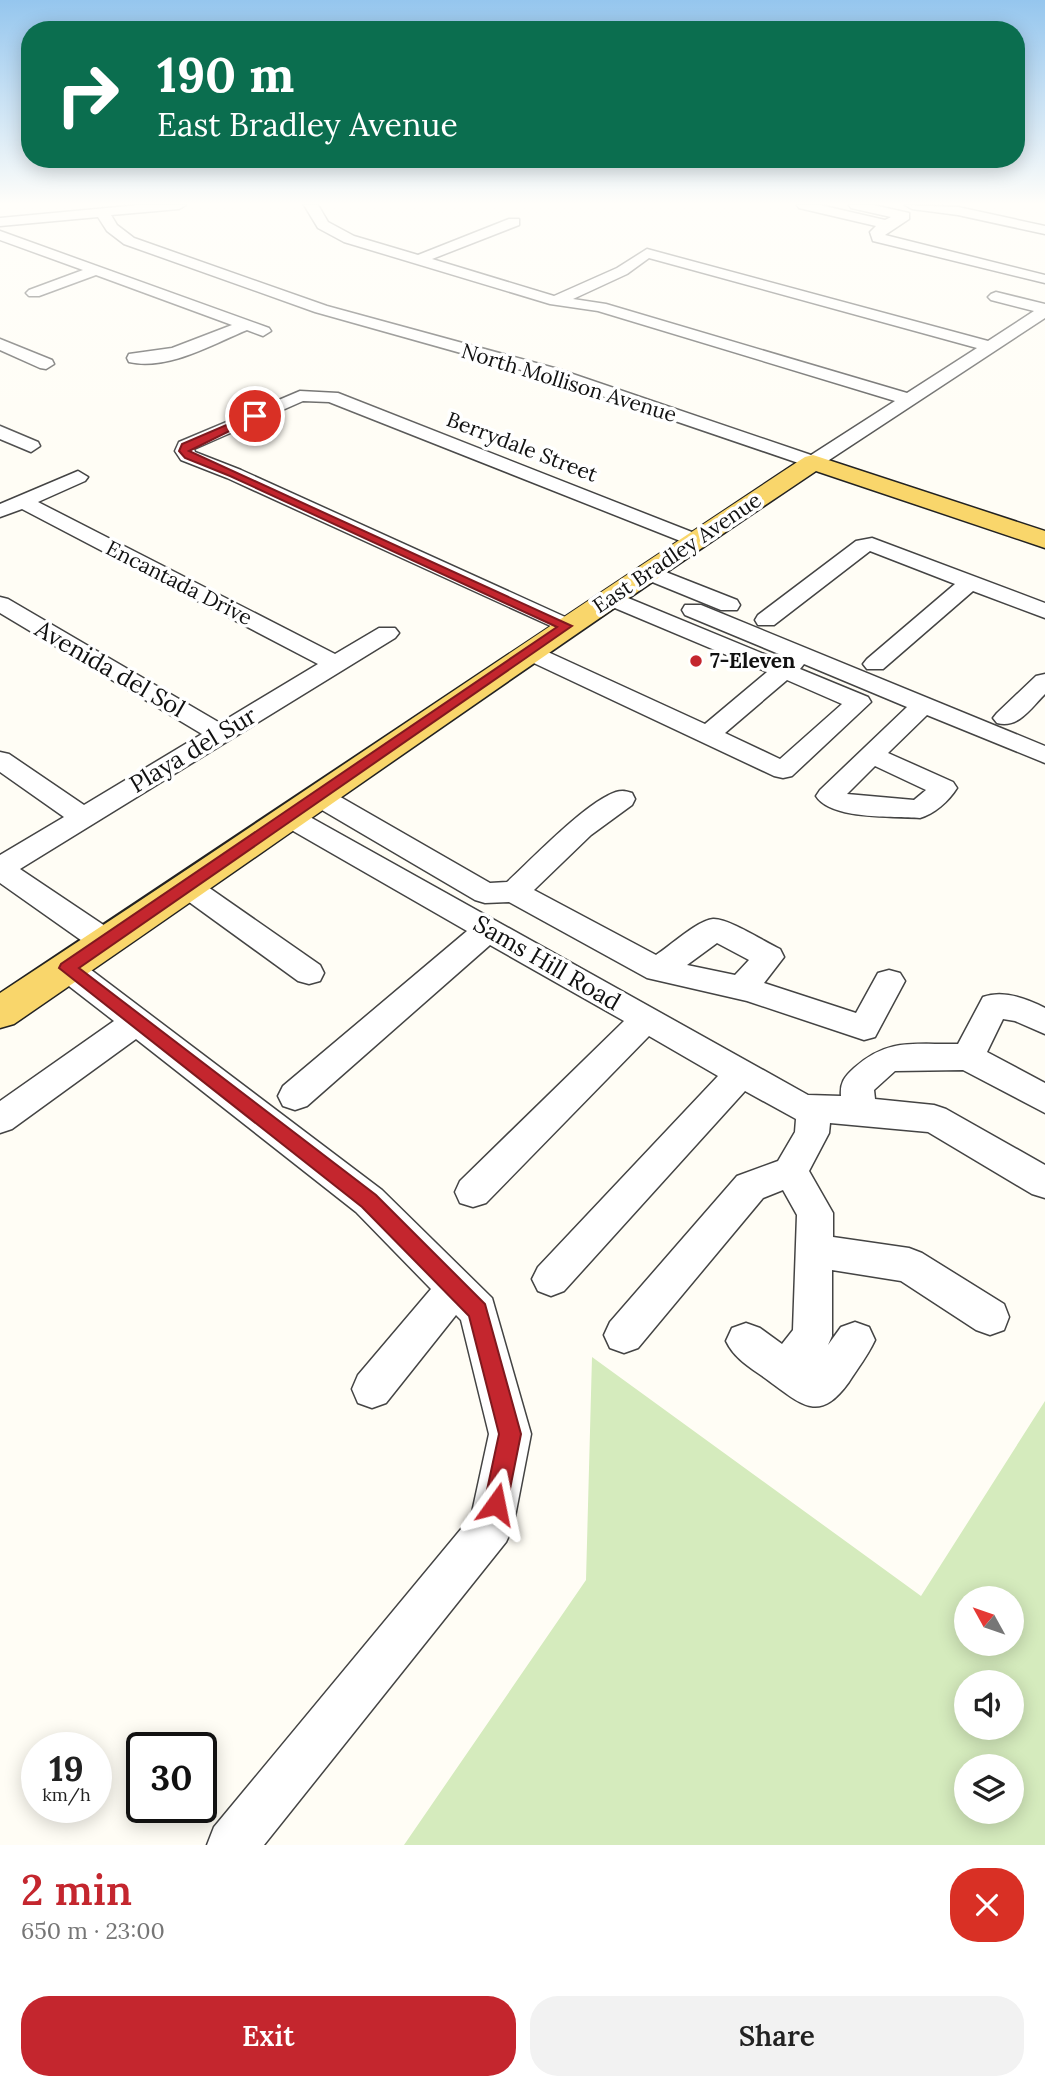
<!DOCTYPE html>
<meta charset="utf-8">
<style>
:root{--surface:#fff;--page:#f2f2f2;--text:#222;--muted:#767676;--accent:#c4262e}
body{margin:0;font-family:Lora,serif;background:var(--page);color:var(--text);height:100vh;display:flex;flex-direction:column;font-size:26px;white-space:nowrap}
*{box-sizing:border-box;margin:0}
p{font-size:23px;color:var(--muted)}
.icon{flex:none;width:38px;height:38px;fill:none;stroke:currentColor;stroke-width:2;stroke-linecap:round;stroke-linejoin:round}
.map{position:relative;height:1845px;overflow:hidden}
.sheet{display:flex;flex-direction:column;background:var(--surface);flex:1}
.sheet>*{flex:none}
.banner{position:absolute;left:21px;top:21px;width:1004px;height:147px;border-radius:28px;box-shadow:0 4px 18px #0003;background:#0b6e4f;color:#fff;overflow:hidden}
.needle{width:46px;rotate:310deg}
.controls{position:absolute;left:954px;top:1586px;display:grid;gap:14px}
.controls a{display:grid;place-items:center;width:70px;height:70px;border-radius:50%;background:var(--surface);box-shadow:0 4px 18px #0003;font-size:35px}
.speed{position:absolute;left:21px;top:1732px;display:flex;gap:14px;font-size:35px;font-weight:700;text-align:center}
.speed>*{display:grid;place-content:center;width:91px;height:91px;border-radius:50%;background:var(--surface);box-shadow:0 4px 18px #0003;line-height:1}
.speed small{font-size:18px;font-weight:400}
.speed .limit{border:4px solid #111;border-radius:10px;background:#fff;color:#111}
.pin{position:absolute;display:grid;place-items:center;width:60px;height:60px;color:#fff;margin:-30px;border:4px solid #fff;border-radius:50%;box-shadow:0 2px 7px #0007}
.me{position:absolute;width:77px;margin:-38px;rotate:12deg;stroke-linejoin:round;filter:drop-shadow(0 0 5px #0008)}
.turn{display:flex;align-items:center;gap:24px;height:147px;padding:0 21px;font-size:32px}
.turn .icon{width:91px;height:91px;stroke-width:2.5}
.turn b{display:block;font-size:49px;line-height:60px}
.round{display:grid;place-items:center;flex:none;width:74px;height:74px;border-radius:28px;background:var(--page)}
.overview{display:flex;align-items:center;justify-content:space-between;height:119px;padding:0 21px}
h1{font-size:42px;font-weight:600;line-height:52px;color:var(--accent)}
.action{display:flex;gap:14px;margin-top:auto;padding:14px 21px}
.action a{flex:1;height:80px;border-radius:28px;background:var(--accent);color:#fff;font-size:28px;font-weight:600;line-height:80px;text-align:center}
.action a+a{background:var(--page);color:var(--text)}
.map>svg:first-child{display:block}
</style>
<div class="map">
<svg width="1045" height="1845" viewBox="0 0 1045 1845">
<rect width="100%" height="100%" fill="#fffdf5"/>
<path fill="#d5ebbd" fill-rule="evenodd" d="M 592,1357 L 921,1596 L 1045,1401 L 1045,1845 L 404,1845 L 586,1580 ZM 966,1598 L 1012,1598 L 1012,1643 L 966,1643 ZM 966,1682 L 1012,1682 L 1012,1727 L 966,1727 ZM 966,1766 L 1012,1766 L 1012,1811 L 966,1811 Z"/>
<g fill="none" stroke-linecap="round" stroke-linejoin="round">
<defs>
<g id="minor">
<path d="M 139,205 L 186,205 L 179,209 L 111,215 L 117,225 L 134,238 L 327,306 L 558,369 L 811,455 L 895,401 L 598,311 L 550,304 L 344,242 L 318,228 L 304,205 L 318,205 L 328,222 L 354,236 L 418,255 L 509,219 L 519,219 L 519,225 L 432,259 L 554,296 L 617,268 L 647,249 L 988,341 L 1034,311 L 991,300 L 988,297 L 991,294 L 996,292 L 1045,304 L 1045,318 L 820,466 L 813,468 L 546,377 L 315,312 L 124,244 L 107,231 L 98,217 L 0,226 L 0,218 ZM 649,258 L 977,348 L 907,393 L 606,304 L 573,299 L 627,274 Z"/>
<path d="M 797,205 L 820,205 L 885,220 L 891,217 L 851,208 L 849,205 L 873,205 L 909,213 L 909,219 L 885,235 L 1045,275 L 1045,283 L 873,241 L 870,232 L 876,226 L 799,208 Z"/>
<path d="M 905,205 L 958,207 L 1045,226 L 1045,234 L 958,215 L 912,209 Z"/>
<path d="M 0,231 L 269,328 L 271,331 L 263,336 L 247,330 C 213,344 167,371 129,362 L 127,358 L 129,354 L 172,348 L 232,325 L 96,275 L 39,296 L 29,296 L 26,293 L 29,290 L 83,270 L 0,240 Z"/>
<path d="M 0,339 L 52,360 L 54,364 L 46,369 L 40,368 L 0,350 Z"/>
<path d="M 300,391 L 338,393 L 702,536 L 705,540 L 702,544 L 688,544 L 329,402 L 303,401 L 194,449 L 195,452 L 241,470 L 574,621 L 577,626 L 574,631 L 566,633 L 227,478 L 181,460 L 175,451 L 179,442 Z"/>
<path d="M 0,426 L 38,442 L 40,446 L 31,452 L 0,439 Z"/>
<path d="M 78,471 L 88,477 L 85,481 L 38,502 L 335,654 L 379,628 L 395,628 L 399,633 L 395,638 L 20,869 L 117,934 L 121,942 L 117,950 L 106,953 L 95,950 L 0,883 L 0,855 L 64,817 L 0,772 L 0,752 L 9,754 L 84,805 L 202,734 L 0,613 L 0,597 L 8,599 L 220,723 L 318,664 L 22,509 L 0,517 L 0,504 Z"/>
<path d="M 872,538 L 1045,603 L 1045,618 L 973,591 L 883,669 L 867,669 L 863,664 L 867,659 L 955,584 L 870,551 L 774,625 L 758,625 L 755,620 L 758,615 L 856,541 Z"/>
<path d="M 648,565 L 737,600 L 740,605 L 737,610 L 721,610 L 640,577 L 637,572 L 640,567 Z"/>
<path d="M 611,591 L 781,661 L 786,657 L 685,615 L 682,610 L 685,605 L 701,605 L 1045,746 L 1045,763 L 927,715 L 888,753 L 953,782 L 957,788 C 949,801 934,814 920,818 C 893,816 831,820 816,796 L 820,790 L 907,707 L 804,664 L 800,669 L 868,697 L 871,702 L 792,776 L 783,778 L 774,776 L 521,657 L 517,652 L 521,647 L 537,647 L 705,724 L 767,672 L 603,603 L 600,598 L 603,593 ZM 787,680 L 842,704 L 780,759 L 725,733 ZM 875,766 L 926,790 L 914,800 L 847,794 Z"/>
<path d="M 1045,674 L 1045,694 C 1031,708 1018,729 997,723 L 993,718 L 997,713 L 1036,676 Z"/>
<path d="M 320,788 L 330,791 L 490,883 L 507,882 C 532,859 586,802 616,792 C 622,790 626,791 632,793 L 635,799 L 632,805 L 591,835 L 534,890 L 656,955 C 670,946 698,920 713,919 C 728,918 765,942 780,949 L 784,957 L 764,983 L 856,1013 L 878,973 L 889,970 L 900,973 L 905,981 L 875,1037 L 864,1040 L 747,1001 L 647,978 L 509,902 L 485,903 L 475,900 L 310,803 L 307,797 L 310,791 ZM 717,943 L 749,960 L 735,975 L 687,965 Z"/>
<path d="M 291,809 L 301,812 L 808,1095 L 841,1096 C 840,1083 844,1077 854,1068 C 889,1037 914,1045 958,1044 L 983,997 C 1003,990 1026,998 1045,1008 L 1045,1034 L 1015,1021 L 1003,1019 L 987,1052 L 1045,1083 L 1045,1113 L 963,1070 L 895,1071 L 874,1090 L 875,1099 L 934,1105 L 946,1109 L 1045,1165 L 1045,1198 L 1032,1194 L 928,1132 L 830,1123 L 829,1133 L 809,1171 L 833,1213 L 833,1237 L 909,1248 L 922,1253 L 1004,1304 L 1009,1317 L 1004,1330 L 990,1335 L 976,1330 L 901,1281 L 832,1270 L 832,1336 L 828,1345 L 841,1327 L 855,1322 L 869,1327 L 875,1340 C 868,1355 858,1368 849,1382 C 820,1422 804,1407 769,1381 C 753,1369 735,1360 726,1341 L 732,1328 L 746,1323 L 760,1328 L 782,1344 L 793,1330 L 797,1215 L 783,1190 L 763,1198 L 638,1348 L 624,1353 L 610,1348 L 604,1335 L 610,1322 L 737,1176 L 778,1161 L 795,1132 L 796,1119 L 745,1091 L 564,1291 L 551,1296 L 538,1291 L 532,1279 L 538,1267 L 718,1076 L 649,1036 L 486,1203 L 473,1207 L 460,1203 L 455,1192 L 460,1181 L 624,1021 L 490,945 L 307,1106 L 295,1110 L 283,1106 L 278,1096 L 283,1086 L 467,931 L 281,824 L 277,818 L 281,812 Z"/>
<path d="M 188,877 L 198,880 L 320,965 L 324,973 L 320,981 L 309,984 L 298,981 L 178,894 L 174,887 L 178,880 Z"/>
<path d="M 67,957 L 78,960 L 382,1190 L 492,1298 L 531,1434 L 513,1527 L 506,1542 L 264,1845 L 207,1845 L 214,1827 L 471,1517 L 489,1434 L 461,1320 L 456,1315 L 386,1403 L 372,1408 L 358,1403 L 352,1389 L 358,1375 L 431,1289 L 356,1212 L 136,1039 L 12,1129 L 0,1133 L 0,1101 L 114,1021 L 56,976 L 52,968 L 56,960 Z"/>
</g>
<path id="major" d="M 813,455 L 1045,531 L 1045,548 L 816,471 C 546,652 282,840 14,1024 L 0,1028 L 0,993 C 270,816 535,634 805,457 Z"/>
</defs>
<use href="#minor" stroke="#444" stroke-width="3"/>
<use href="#major" stroke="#222" stroke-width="3"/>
<use href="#minor" fill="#fff" fill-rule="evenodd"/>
<use href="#major" fill="#f9d66b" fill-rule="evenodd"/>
</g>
<linearGradient id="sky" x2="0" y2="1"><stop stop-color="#95c6ee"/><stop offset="0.44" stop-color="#fffefa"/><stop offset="1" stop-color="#fffefa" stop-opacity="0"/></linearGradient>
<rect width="1045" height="463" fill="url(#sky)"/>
<path fill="#c4262e" stroke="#7f191e" stroke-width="2" d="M 252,414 L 260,416 L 189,451 L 572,626 L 79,968 L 376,1195 L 485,1304 L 521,1434 L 507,1504 L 504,1512 L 496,1515 L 487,1512 L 484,1504 L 499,1434 L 469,1316 L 362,1207 L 59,968 L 61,964 L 557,627 L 230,476 L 185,458 L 179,451 L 182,444 Z"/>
<circle fill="#c4262e" stroke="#fff" stroke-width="2.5" cx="696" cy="661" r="7"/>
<g text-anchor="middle" stroke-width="7" stroke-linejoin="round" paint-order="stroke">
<g font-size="21" fill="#111" stroke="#fff">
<text transform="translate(569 383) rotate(17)" y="7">North Mollison Avenue</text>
<text transform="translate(522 447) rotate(21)" y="7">Berrydale Street</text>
<text transform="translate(677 553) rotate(-34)" y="7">East Bradley Avenue</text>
<text transform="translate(179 583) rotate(27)" y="7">Encantada Drive</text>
</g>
<g font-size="21" font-weight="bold" fill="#111" stroke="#fff" text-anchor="start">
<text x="710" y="668">7-Eleven</text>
</g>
<g font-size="24" fill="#111" stroke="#fff">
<text transform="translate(110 669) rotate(30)" y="8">Avenida del Sol</text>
<text transform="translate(193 750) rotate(-31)" y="8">Playa del Sur</text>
<text transform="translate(547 963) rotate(30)" y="8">Sams Hill Road</text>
</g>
</g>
</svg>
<div class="controls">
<a><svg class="needle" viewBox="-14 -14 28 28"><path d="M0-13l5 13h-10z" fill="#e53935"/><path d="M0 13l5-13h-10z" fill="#767676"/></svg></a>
<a><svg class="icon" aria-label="sound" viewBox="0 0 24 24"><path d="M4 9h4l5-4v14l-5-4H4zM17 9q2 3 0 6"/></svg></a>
<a><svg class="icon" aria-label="layers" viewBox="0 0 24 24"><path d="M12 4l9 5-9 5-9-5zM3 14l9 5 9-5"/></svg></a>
</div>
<div class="speed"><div>19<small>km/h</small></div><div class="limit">30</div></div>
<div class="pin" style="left:255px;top:416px;background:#d93025"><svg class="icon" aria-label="arrive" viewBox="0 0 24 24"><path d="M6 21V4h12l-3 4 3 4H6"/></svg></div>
<svg class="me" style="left:496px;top:1504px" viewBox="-20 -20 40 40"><path d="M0-17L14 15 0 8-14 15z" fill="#c4262e" stroke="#fff" stroke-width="4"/></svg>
<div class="banner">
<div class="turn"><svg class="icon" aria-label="right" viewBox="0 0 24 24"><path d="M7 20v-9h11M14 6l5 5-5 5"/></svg><div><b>190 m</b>East Bradley Avenue</div></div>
</div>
</div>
<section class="sheet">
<div class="overview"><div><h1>2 min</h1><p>650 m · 23:00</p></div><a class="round" style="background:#d93025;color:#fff"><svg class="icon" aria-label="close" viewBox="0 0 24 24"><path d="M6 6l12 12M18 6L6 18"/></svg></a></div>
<div class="action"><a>Exit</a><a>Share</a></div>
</section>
